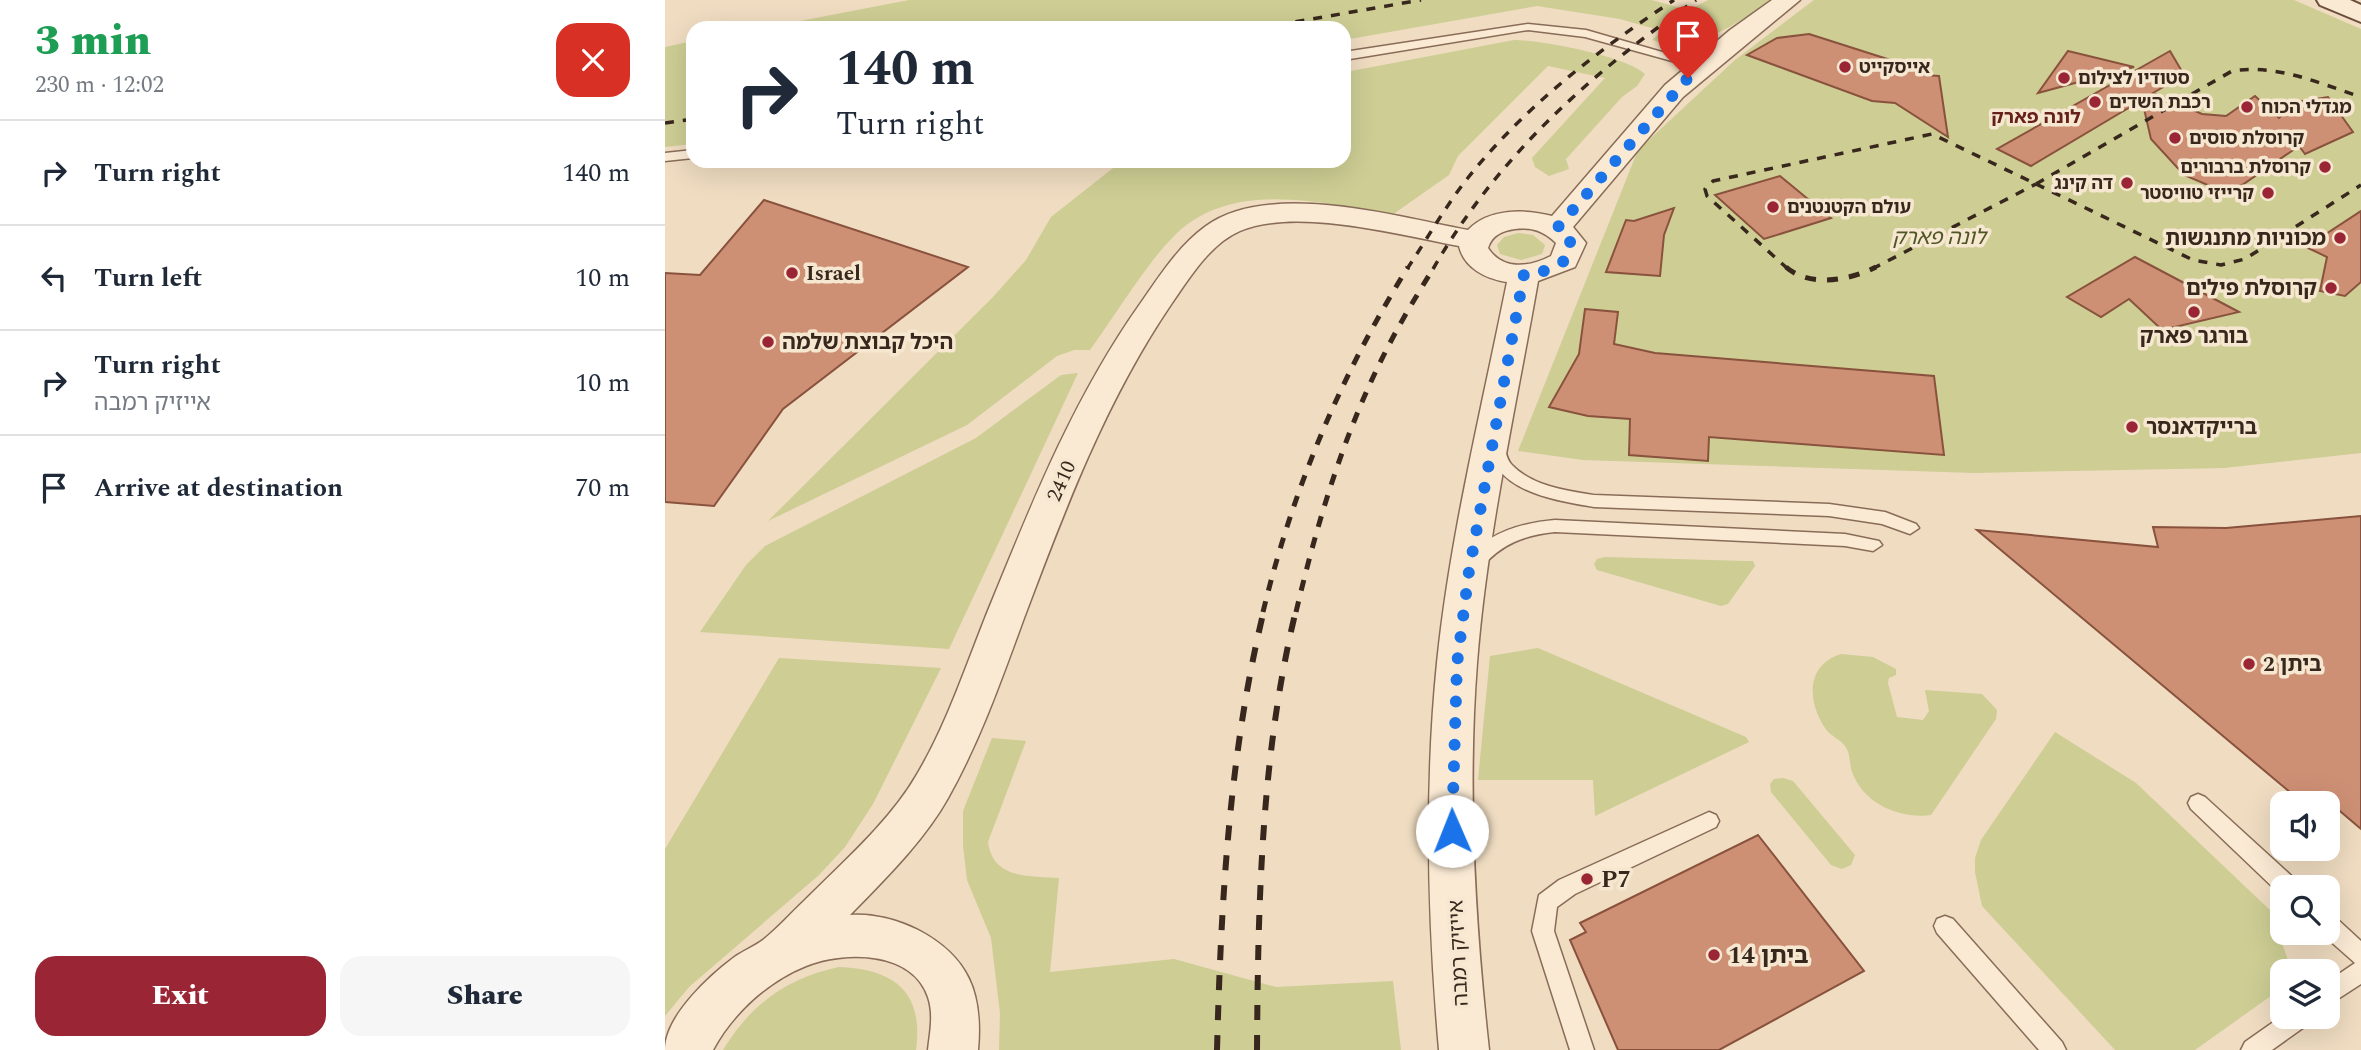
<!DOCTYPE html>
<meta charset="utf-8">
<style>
:root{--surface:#fff;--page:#f6f6f7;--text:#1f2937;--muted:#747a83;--line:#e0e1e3;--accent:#9a2635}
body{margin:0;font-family:Spectral,"Noto Sans Hebrew",serif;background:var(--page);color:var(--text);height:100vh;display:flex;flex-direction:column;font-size:26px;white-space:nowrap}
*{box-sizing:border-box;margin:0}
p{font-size:23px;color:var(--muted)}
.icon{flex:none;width:38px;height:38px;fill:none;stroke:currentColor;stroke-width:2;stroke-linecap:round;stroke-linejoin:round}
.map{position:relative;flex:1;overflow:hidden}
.sheet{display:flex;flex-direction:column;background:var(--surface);width:665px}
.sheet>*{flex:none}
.banner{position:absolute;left:21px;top:21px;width:665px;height:147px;border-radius:21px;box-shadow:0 7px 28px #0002;background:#fff;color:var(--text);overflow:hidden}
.tools{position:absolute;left:1605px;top:791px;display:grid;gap:14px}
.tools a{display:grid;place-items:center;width:70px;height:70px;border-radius:14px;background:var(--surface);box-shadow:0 7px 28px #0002;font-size:35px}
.pin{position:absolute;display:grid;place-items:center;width:60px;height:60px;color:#fff;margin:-72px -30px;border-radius:50% 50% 50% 0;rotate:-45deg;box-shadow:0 0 7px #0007}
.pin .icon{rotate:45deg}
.me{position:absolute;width:77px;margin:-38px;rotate:359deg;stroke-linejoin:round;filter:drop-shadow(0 0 5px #0008)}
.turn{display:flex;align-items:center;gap:24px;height:147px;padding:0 35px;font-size:32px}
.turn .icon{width:91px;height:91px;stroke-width:2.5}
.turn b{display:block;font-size:49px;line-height:60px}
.round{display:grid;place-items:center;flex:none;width:74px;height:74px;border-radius:21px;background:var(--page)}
.head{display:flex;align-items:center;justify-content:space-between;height:119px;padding:0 35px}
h1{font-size:42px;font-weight:800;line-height:52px;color:#1e9e55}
.primary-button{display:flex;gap:14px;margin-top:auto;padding:14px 35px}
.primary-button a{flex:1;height:80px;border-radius:21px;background:var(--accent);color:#fff;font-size:28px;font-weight:800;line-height:80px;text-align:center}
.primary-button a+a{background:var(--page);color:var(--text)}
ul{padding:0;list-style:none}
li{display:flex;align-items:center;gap:21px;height:105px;padding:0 35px;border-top:2px solid var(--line)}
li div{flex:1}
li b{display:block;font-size:26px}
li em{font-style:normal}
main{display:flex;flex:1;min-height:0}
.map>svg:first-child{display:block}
</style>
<main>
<section class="sheet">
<div class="head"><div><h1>3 min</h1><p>230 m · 12:02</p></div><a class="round" style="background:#d93025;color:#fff"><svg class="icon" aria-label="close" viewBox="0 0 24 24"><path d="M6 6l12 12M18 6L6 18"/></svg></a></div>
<ul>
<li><svg class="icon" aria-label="right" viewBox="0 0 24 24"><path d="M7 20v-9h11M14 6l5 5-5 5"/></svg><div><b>Turn right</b></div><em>140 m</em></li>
<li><svg class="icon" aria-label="left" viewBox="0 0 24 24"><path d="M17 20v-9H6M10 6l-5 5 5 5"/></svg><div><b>Turn left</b></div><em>10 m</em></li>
<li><svg class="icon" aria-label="right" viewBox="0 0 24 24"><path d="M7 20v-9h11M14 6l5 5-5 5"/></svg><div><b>Turn right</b><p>אייזיק רמבה</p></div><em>10 m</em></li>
<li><svg class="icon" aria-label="arrive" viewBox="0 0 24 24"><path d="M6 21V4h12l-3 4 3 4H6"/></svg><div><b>Arrive at destination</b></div><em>70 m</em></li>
</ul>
<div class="primary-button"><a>Exit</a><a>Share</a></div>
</section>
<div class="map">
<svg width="1696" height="1050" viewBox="0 0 1696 1050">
<rect width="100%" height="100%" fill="#efdcc1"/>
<g fill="#cdcd94">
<path d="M 244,0 L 986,0 L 1024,10 L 1043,0 L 1104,0 C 1072,25 1029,53 987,40 L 997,31 L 955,19 L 872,6 L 679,40 L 679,28 L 99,28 Z"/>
<path d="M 1149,0 L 1629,0 L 1696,29 L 1696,453 L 1559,468 L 1309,473 L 918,460 L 853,451 L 973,150 L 1070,60 Z"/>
<path d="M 849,40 C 876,40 961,56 980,74 L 972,86 L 957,97 L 901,159 L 904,169 L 884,176 L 870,167 L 867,158 L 940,78 L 883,66 L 793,156 L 784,175 L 727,215 C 658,203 569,179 511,234 C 482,262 450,316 425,350 L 409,350 L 392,356 L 302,425 L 103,521 L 327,298 L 361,260 L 386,217 L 457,161 L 679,161 L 679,76 L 684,75 L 681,72 Z"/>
<path d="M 28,41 L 28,144 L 0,147 L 0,47 Z"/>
<path d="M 853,233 L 868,235 L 880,245 L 877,254 L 856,260 L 835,254 L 832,245 L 839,237 Z"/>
<path d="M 413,373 L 284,649 L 35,632 L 81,565 L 100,546 L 311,438 L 396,375 Z"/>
<path d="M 940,557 L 1081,561 L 1088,561 L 1090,566 L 1063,604 L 1056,606 L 932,570 L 929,564 L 932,559 Z"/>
<path d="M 873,648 L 1081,737 L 1084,742 L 930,816 L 928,780 L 813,780 L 825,656 Z"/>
<path d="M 1176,654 L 1208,657 L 1231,669 L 1231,675 L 1224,678 L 1223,683 L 1232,717 L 1258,720 L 1264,711 L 1260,690 L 1317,694 L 1332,710 L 1331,719 L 1266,815 C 1234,819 1199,804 1187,772 C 1184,763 1186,754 1180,746 C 1175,739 1165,736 1160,728 C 1142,701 1141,665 1176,654 Z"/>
<path d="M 114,658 L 276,668 L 208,804 L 180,847 L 154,875 L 24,987 L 0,1016 L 0,849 Z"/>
<path d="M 1390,732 L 1471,783 L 1606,911 L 1626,969 L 1617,971 L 1617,988 L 1530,1050 L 1450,1050 L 1317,906 L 1310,872 L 1310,858 L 1316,840 Z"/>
<path d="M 327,738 L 361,741 L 323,842 C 328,879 363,876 394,878 L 385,972 L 509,959 L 611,987 L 728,981 L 736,1050 L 334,1050 L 335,1013 L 326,938 L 302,880 L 298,845 L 298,811 Z"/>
<path d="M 1118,778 L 1128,781 L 1190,855 L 1186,865 L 1177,869 L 1166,865 L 1106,792 L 1105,784 L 1109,779 Z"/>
<path d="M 174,967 C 229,969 259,992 251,1050 L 58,1050 C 86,1004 122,978 174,967 Z"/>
</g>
<g fill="#ce9075" stroke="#89523d" stroke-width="2">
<path d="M 1144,34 L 1238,64 L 1258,75 L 1274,76 L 1283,137 L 1230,103 L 1207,101 L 1082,55 L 1112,38 Z"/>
<path d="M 1403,51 L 1469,67 L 1373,93 Z"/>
<path d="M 1505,51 L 1519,75 L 1488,93 L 1537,114 L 1561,116 L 1590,96 L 1614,118 L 1632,102 L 1663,97 L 1688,132 L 1640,154 L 1634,146 L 1564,194 L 1519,175 L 1486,139 L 1477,100 L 1366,166 L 1332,149 Z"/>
<path d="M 1115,176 L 1166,218 L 1099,239 L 1050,195 Z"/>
<path d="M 99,200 L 303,267 L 118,409 L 49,506 L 0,502 L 0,273 L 35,275 Z"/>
<path d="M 1009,208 L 999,235 L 995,276 L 941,272 L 961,220 L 969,221 Z"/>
<path d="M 1696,211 L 1696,282 L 1680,296 L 1655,291 L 1662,257 L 1641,247 Z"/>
<path d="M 1470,257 L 1574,312 L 1497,330 L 1464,299 L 1436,317 L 1402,297 Z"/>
<path d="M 920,309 L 953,312 L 949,344 L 990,353 L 1269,376 L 1279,455 L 1044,437 L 1043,461 L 964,455 L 965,419 L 923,416 L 884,407 L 914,354 Z"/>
<path d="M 1696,516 L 1696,829 L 1656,795 L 1638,803 L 1312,530 L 1493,547 L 1488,527 L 1561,528 Z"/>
<path d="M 1093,835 L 1199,971 L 1054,1050 L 953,1050 L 905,940 L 921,932 L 915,923 Z"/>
</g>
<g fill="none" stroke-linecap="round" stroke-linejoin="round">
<defs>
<g id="lane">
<path d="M 863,24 L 921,30 L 1042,65 L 1036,69 L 920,37 L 863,30 L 679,60 L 679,52 Z"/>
<path d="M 28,150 L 28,158 L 0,161 L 0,153 Z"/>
<path d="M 831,439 L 837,440 C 841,448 840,458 847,465 C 867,486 902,491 929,495 L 1164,504 L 1220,512 L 1251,524 L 1254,528 L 1245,534 L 1217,524 L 1164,516 L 929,507 C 889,500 830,492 823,444 Z"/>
<path d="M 890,520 L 1180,534 L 1214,541 L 1217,545 L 1208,551 L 1180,546 L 890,532 C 860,535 836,544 816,568 L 804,568 L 801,563 C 820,532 857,523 890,520 Z"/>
<path d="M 1533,794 L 1540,797 L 1631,880 L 1634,887 L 1617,887 L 1615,894 L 1526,809 L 1523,803 L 1526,797 Z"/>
<path d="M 1044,812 L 1051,815 L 1054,821 L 1051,827 L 910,894 L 892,907 L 889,931 L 929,1050 L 905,1050 L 867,931 L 874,895 L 894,880 Z"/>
<path d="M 1662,914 L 1670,917 L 1696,941 L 1696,984 L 1662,1006 L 1662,982 L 1690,963 L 1656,933 L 1662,933 Z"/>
<path d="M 1280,916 L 1288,919 L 1397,1042 L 1401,1050 L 1374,1050 L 1272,933 L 1269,926 L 1272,919 Z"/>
<path d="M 1617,1016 L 1646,1017 L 1642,1025 L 1607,1050 L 1576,1050 L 1580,1042 Z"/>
</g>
<path id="street" d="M 1107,0 L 1135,0 L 1018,97 L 908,227 L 921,243 L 910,267 L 873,281 C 851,407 822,535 812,663 C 802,791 810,923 824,1050 L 774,1050 C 763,923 759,791 772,663 C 785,535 817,408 842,282 C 821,279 799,268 794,246 C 735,235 630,207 575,231 C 545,244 525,277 507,303 C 441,400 400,509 359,618 C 337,678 315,741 283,798 C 259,841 219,880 185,915 C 207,913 233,920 253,930 C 304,957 318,993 313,1050 L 263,1050 C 265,1032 269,1015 263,997 C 247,950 178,951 141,966 C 103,981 67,1014 48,1050 L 0,1050 C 0,1016 45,975 71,956 C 80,950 90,946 98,940 C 113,928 126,913 140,900 C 176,864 225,821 251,776 C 280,728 299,671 320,618 C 364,510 407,400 475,304 C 494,277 513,246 541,226 C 605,180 732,217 803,230 C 824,208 860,209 887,216 L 1000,85 L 1065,30 ZM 850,229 C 867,227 879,231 891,243 L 886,256 C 865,267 838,271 823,248 C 827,235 837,231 850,229 Z"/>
<path id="secondary" d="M 1652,0 L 1685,0 L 1696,5 L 1696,22 L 1655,5 Z"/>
</defs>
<use href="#lane" stroke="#896c58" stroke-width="3"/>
<use href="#street" stroke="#896c58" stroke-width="3"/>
<use href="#secondary" stroke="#6b4d3b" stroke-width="4"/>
<use href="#lane" fill="#faead4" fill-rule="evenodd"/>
<use href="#street" fill="#faead4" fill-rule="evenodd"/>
<use href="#secondary" fill="#faead4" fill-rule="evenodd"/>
<g stroke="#38271d" stroke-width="3.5" stroke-dasharray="9 9" stroke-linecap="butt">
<path d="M 595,28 L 756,0"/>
<path d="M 0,123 L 28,119"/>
<path d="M 1371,184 L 1528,260 L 1556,265 L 1580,259 L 1696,185"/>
<path d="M 1371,184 L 1567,71 C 1613,64 1653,83 1696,97"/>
<path d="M 742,269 C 762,239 780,207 802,179 C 859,107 933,50 1009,0"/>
<path d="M 768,269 C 833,156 925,74 1031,0"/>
<path d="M 1123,269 L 1042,196 L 1040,189 L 1048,181 L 1267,134 L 1371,184"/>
<path d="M 1207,269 L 1371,184"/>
</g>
<g stroke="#38271d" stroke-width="5" stroke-dasharray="11 11" stroke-linecap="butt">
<path d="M 1121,267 C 1144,288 1186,280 1211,267"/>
<path d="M 598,612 C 628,488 676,375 743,267"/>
<path d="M 631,612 C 653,519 681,426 726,341 C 739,316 754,292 769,267"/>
</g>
<g stroke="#38271d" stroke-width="6" stroke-dasharray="15 15" stroke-linecap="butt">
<path d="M 552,1050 C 556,903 564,753 599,610"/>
<path d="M 592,1050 C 593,903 596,754 631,610"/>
</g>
</g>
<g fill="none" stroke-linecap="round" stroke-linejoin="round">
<path stroke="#1a73e8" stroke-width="12" stroke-dasharray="0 21.6" d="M 787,831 L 792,664 L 804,571 L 859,274 L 875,273 L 899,261 L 906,243 L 892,228 L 1023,78"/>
</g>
<g fill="#9a2635" stroke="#f6e7d1" stroke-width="2.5">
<circle cx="1180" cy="67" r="7"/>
<circle cx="1399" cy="78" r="7"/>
<circle cx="1430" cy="102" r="7"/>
<circle cx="1582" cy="107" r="7"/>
<circle cx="1510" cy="138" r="7"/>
<circle cx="1660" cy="167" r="7"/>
<circle cx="1462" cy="183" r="7"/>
<circle cx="1603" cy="193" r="7"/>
<circle cx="1108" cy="207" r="7"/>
<circle cx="1675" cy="238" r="7"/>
<circle cx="127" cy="273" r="7"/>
<circle cx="1666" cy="288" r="7"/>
<circle cx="1529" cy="312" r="7"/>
<circle cx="103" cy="342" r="7"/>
<circle cx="1467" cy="427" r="7"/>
<circle cx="1584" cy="664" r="7"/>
<circle cx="922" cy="879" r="7"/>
<circle cx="1049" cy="955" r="7"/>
</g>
<g text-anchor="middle" stroke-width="7" stroke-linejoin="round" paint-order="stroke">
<g font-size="18" font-weight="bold" fill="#38271d" stroke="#f6e7d1" text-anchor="start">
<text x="1194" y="73">אייסקייט</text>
<text x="1413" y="84">סטודיו לצילום</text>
<text x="1444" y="108">רכבת השדים</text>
<text x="1596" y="113">מגדלי הכוח</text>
<text x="1524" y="144">קרוסלת סוסים</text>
<text x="1646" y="173" text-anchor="end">קרוסלת ברבורים</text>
<text x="1448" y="189" text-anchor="end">דה קינג</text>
<text x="1589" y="199" text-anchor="end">קרייזי טוויסטר</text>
<text x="1122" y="213">עולם הקטנטנים</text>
</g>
<g font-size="19" font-weight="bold" fill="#66211b" stroke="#f6e7d1">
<text x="1371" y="123">לונה פארק</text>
</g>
<g font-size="21" font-style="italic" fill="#4f5523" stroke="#f6e7d1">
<text x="1274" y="244">לונה פארק</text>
</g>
<g font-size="21" font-weight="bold" fill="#38271d" stroke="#f6e7d1" text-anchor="start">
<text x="1661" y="245" text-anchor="end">מכוניות מתנגשות</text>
<text x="141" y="280">Israel</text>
<text x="1652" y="295" text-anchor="end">קרוסלת פילים</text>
<text x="1529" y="343" text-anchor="middle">בורגר פארק</text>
<text x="117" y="349">היכל קבוצת שלמה</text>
<text x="1481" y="434">ברייקדאנסר</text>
<text x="1598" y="671">ביתן 2</text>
</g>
<g font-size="21" fill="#38271d" stroke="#f6e7d1">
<text transform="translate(396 481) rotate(-66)" y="7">2410</text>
<text transform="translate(793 953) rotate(-93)" y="7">אייזיק רמבה</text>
</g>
<g font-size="24" font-weight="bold" fill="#38271d" stroke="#f6e7d1" text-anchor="start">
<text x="936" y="887">P7</text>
<text x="1063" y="963">ביתן 14</text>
</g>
</g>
</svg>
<div class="tools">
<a><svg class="icon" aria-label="sound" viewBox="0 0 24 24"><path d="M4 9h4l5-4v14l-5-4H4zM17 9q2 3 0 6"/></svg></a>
<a><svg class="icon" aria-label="search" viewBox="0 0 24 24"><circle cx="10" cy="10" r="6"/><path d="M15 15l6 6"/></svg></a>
<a><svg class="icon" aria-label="layers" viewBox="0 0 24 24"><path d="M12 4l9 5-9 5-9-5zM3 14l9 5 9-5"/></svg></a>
</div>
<div class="pin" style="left:1023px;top:78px;background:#d93025"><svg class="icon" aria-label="arrive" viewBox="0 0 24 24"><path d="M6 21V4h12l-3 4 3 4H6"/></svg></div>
<svg class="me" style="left:787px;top:831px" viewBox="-20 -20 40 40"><circle r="19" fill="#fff"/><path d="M0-13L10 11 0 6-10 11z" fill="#1a73e8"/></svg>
<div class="banner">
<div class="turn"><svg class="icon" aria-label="right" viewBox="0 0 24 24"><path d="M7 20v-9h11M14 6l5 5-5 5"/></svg><div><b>140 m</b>Turn right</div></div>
</div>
</div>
</main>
